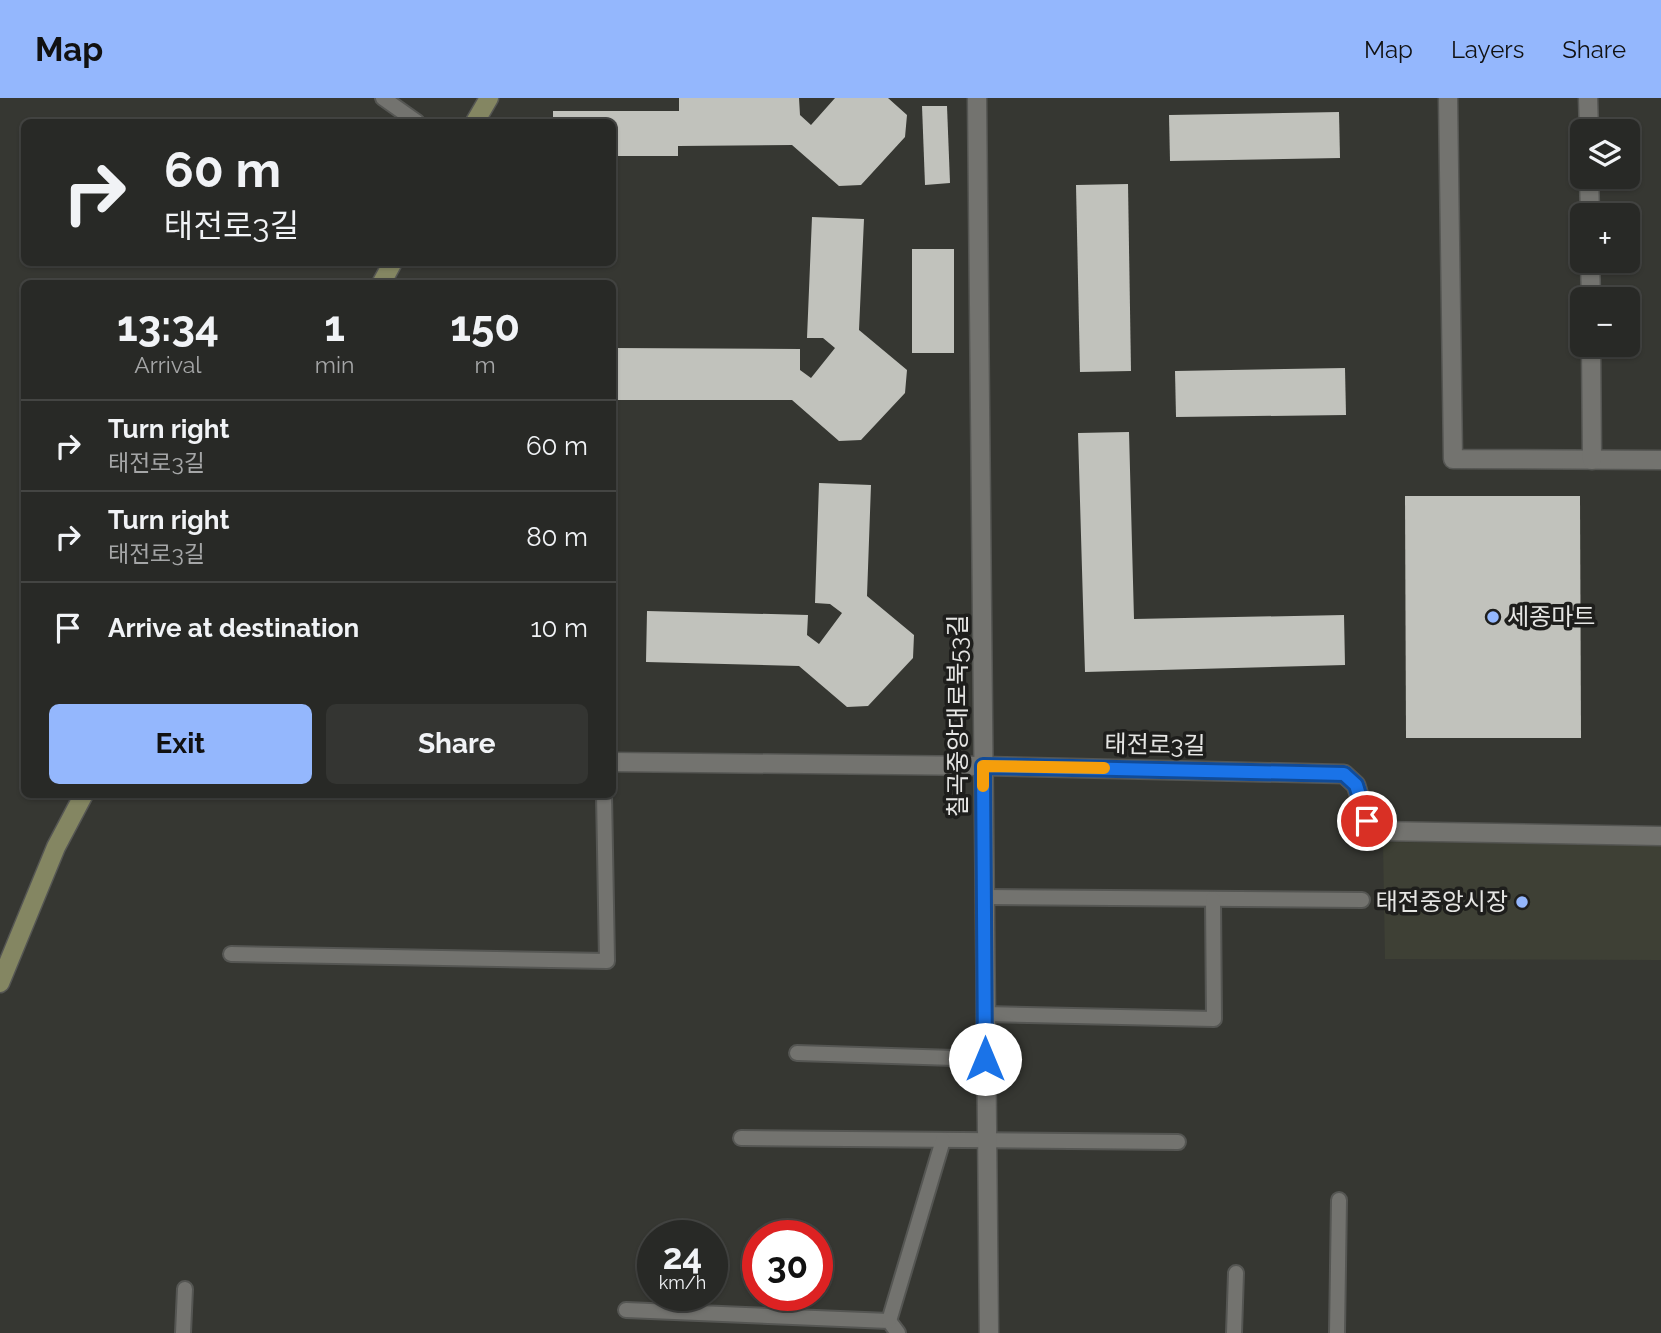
<!DOCTYPE html>
<meta charset="utf-8">
<style>
:root{--surface:#282926;--page:#343532;--text:#f1f3f6;--muted:#a5a6a7;--line:#444543;--accent:#94b7fd}
body{margin:0;font-family:Raleway,"Noto Sans KR",sans-serif;background:var(--page);color:var(--text);height:100vh;display:flex;flex-direction:column;font-size:26px;white-space:nowrap}
*{box-sizing:border-box;margin:0}
p{font-size:23px;color:var(--muted)}
.icon{flex:none;width:38px;height:38px;fill:none;stroke:currentColor;stroke-width:2;stroke-linecap:round;stroke-linejoin:round}
.map{position:relative;flex:1;overflow:hidden}
.panel{position:absolute;left:21px;top:182px;width:595px;height:518px;display:flex;flex-direction:column;background:var(--surface);border-radius:10px;box-shadow:0 2px 5px #0004,0 0 0 2px var(--line)}
.panel>*{flex:none}
.top-card{position:absolute;left:21px;top:21px;width:595px;height:147px;border-radius:10px;box-shadow:0 2px 5px #0004,0 0 0 2px var(--line);background:#282926;color:var(--text);overflow:hidden}
.controls{position:absolute;left:1570px;top:21px;display:grid;gap:14px}
.controls a{display:grid;place-items:center;width:70px;height:70px;border-radius:10px;background:var(--surface);box-shadow:0 2px 5px #0004,0 0 0 2px var(--line);font-size:35px}
.speed{position:absolute;left:637px;top:1122px;display:flex;gap:14px;font-size:35px;font-weight:700;text-align:center}
.speed>*{display:grid;place-content:center;width:91px;height:91px;border-radius:50%;background:var(--surface);box-shadow:0 2px 5px #0004,0 0 0 2px var(--line);line-height:1}
.speed small{font-size:18px;font-weight:400}
.speed .limit{border:10px solid #d22;background:#fff;color:#111}
.pin{position:absolute;display:grid;place-items:center;width:60px;height:60px;color:#fff;margin:-30px;border:4px solid #fff;border-radius:50%;box-shadow:0 2px 7px #0007}
.me{position:absolute;width:77px;margin:-38px;rotate:0deg;stroke-linejoin:round;filter:drop-shadow(0 0 5px #0008)}
.turn{display:flex;align-items:center;gap:24px;height:147px;padding:0 28px;font-size:32px}
.turn .icon{width:91px;height:91px;stroke-width:2.5}
.turn b{display:block;font-size:49px;line-height:60px}
.eta{display:flex;justify-content:space-evenly;align-items:center;height:119px;text-align:center}
.eta b{font-size:42px;font-weight:700;line-height:49px}
.cta{display:flex;gap:14px;margin-top:auto;padding:14px 28px}
.cta a{flex:1;height:80px;border-radius:10px;background:var(--accent);color:#111;font-size:28px;font-weight:700;line-height:80px;text-align:center}
.cta a+a{background:var(--page);color:var(--text)}
ul{padding:0;list-style:none}
li{display:flex;align-items:center;gap:21px;height:91px;padding:0 28px;border-top:2px solid var(--line)}
li div{flex:1}
li b{display:block;font-size:26px}
li em{font-style:normal}
header{display:flex;align-items:center;gap:42px;box-sizing:border-box;height:98px;padding:0 35px;background:var(--accent);color:#111}
header strong{font-size:33px}
nav{display:flex;gap:38px;margin-inline-start:auto;font-size:24px}
.map>svg:first-child{display:block}
</style>
<header>
<strong>Map</strong>
<nav><a>Map</a><a>Layers</a><a>Share</a></nav>
</header>
<div class="map">
<svg width="1661" height="1235" viewBox="0 0 1661 1235">
<rect width="100%" height="100%" fill="#363732"/>
<path fill="#3e4035" d="M 1383,744 L 1661,746 L 1661,862 L 1385,861 Z"/>
<g fill="#c1c2bc">
<path d="M 679,0 L 799,0 L 800,17 L 811,27 L 835,0 L 888,0 L 907,17 L 905,39 L 861,87 L 839,88 L 792,47 L 678,48 L 678,58 L 612,58 L 612,24 L 553,24 L 553,13 L 679,13 Z"/>
<path d="M 922,8 L 947,8 L 950,85 L 925,87 Z"/>
<path d="M 1339,14 L 1340,60 L 1170,63 L 1169,17 Z"/>
<path d="M 1128,86 L 1131,273 L 1080,274 L 1076,87 Z"/>
<path d="M 812,119 L 864,121 L 859,232 L 907,272 L 905,295 L 861,342 L 839,343 L 792,302 L 612,302 L 612,250 L 800,251 L 800,272 L 811,280 L 835,250 L 823,240 L 807,240 Z"/>
<rect x="912" y="151" width="42" height="104"/>
<path d="M 1345,270 L 1346,317 L 1176,319 L 1175,273 Z"/>
<path d="M 1129,334 L 1134,521 L 1344,517 L 1345,567 L 1085,574 L 1078,335 Z"/>
<path d="M 819,385 L 871,387 L 867,498 L 914,537 L 913,560 L 868,608 L 847,609 L 799,568 L 646,564 L 647,513 L 808,517 L 807,537 L 819,546 L 842,515 L 830,506 L 815,505 Z"/>
<path d="M 1405,398 L 1580,398 L 1581,640 L 1406,640 Z"/>
</g>
<g fill="none" stroke-linecap="round" stroke-linejoin="round">
<defs>
<g id="service">
<path d="M 383,0 L 417,24"/>
<path d="M 984,799 L 1362,802"/>
<path d="M 231,856 L 607,863 L 604,696"/>
<path d="M 985,916 L 1214,921 L 1213,801"/>
<path d="M 797,955 L 986,961"/>
<path d="M 741,1040 L 1178,1044"/>
<path d="M 626,1212 L 889,1223 L 898,1235"/>
<path d="M 889,1223 L 943,1042"/>
<path d="M 183,1235 L 185,1191"/>
<path d="M 1234,1235 L 1236,1175"/>
<path d="M 1337,1235 L 1339,1102"/>
</g>
<g id="minor">
<path d="M 977,0 L 989,1235"/>
<path d="M 1448,0 L 1453,361 L 1661,362"/>
<path d="M 1588,0 L 1589,33"/>
<path d="M 1589,79 L 1590,117"/>
<path d="M 1590,163 L 1591,201"/>
<path d="M 1591,247 L 1592,362"/>
<path d="M 612,664 L 983,668 L 1344,676 L 1356,687 L 1367,723 L 1377,733 L 1661,738"/>
</g>
<g id="secondary">
<path d="M 475,24 L 489,0"/>
<path d="M 381,186 L 393,164"/>
<path d="M 0,885 L 56,749 L 84,696"/>
</g>
</defs>
<use href="#service" stroke="#555653" stroke-width="18"/>
<use href="#minor" stroke="#555653" stroke-width="21"/>
<use href="#secondary" stroke="#555653" stroke-width="21"/>
<use href="#service" stroke="#73736f" stroke-width="14"/>
<use href="#minor" stroke="#73736f" stroke-width="18"/>
<use href="#secondary" stroke="#848662" stroke-width="18"/>
</g>
<g fill="none" stroke-linecap="round" stroke-linejoin="round">
<defs>
<path id="route" d="M 985,961 L 983,668 L 1344,676 L 1356,687 L 1367,723"/>
</defs>
<use href="#route" stroke="#114b97" stroke-width="18"/>
<use href="#route" stroke="#1a73e8" stroke-width="12"/>
<path stroke="#f59e0b" stroke-width="12" d="M 983,688 L 983,668 L 1104,670"/>
</g>
<g fill="#94b7fd" stroke="#1e1e1c" stroke-width="2.5">
<circle cx="1493" cy="519" r="7"/>
<circle cx="1522" cy="804" r="7"/>
</g>
<g text-anchor="middle" stroke-width="7" stroke-linejoin="round" paint-order="stroke">
<g font-size="24" fill="#e6e6e4" stroke="#1e1e1c" text-anchor="start">
<text x="1507" y="527">세종마트</text>
<text x="1508" y="812" text-anchor="end">태전중앙시장</text>
</g>
<g font-size="24" fill="#e6e6e4" stroke="#1e1e1c">
<text transform="translate(958 618) rotate(-90)" y="8">칠곡중앙대로북53길</text>
<text transform="translate(1155 647) rotate(1)" y="8">태전로3길</text>
</g>
</g>
</svg>
<div class="controls">
<a><svg class="icon" aria-label="layers" viewBox="0 0 24 24"><path d="M12 4l9 5-9 5-9-5zM3 14l9 5 9-5"/></svg></a>
<a>+</a>
<a>−</a>
</div>
<div class="speed"><div>24<small>km/h</small></div><div class="limit">30</div></div>
<div class="pin" style="left:1367px;top:723px;background:#d93025"><svg class="icon" aria-label="arrive" viewBox="0 0 24 24"><path d="M6 21V4h12l-3 4 3 4H6"/></svg></div>
<svg class="me" style="left:985px;top:961px" viewBox="-20 -20 40 40"><circle r="19" fill="#fff"/><path d="M0-13L10 11 0 6-10 11z" fill="#1a73e8"/></svg>
<div class="top-card">
<div class="turn"><svg class="icon" aria-label="right" viewBox="0 0 24 24"><path d="M7 20v-9h11M14 6l5 5-5 5"/></svg><div><b>60 m</b>태전로3길</div></div>
</div>
<section class="panel">
<div class="eta">
<div><b>13:34</b><p>Arrival</p></div>
<div><b>1</b><p>min</p></div>
<div><b>150</b><p>m</p></div>
</div>
<ul>
<li><svg class="icon" aria-label="right" viewBox="0 0 24 24"><path d="M7 20v-9h11M14 6l5 5-5 5"/></svg><div><b>Turn right</b><p>태전로3길</p></div><em>60 m</em></li>
<li><svg class="icon" aria-label="right" viewBox="0 0 24 24"><path d="M7 20v-9h11M14 6l5 5-5 5"/></svg><div><b>Turn right</b><p>태전로3길</p></div><em>80 m</em></li>
<li><svg class="icon" aria-label="arrive" viewBox="0 0 24 24"><path d="M6 21V4h12l-3 4 3 4H6"/></svg><div><b>Arrive at destination</b></div><em>10 m</em></li>
</ul>
<div class="cta"><a>Exit</a><a>Share</a></div>
</section>
</div>
